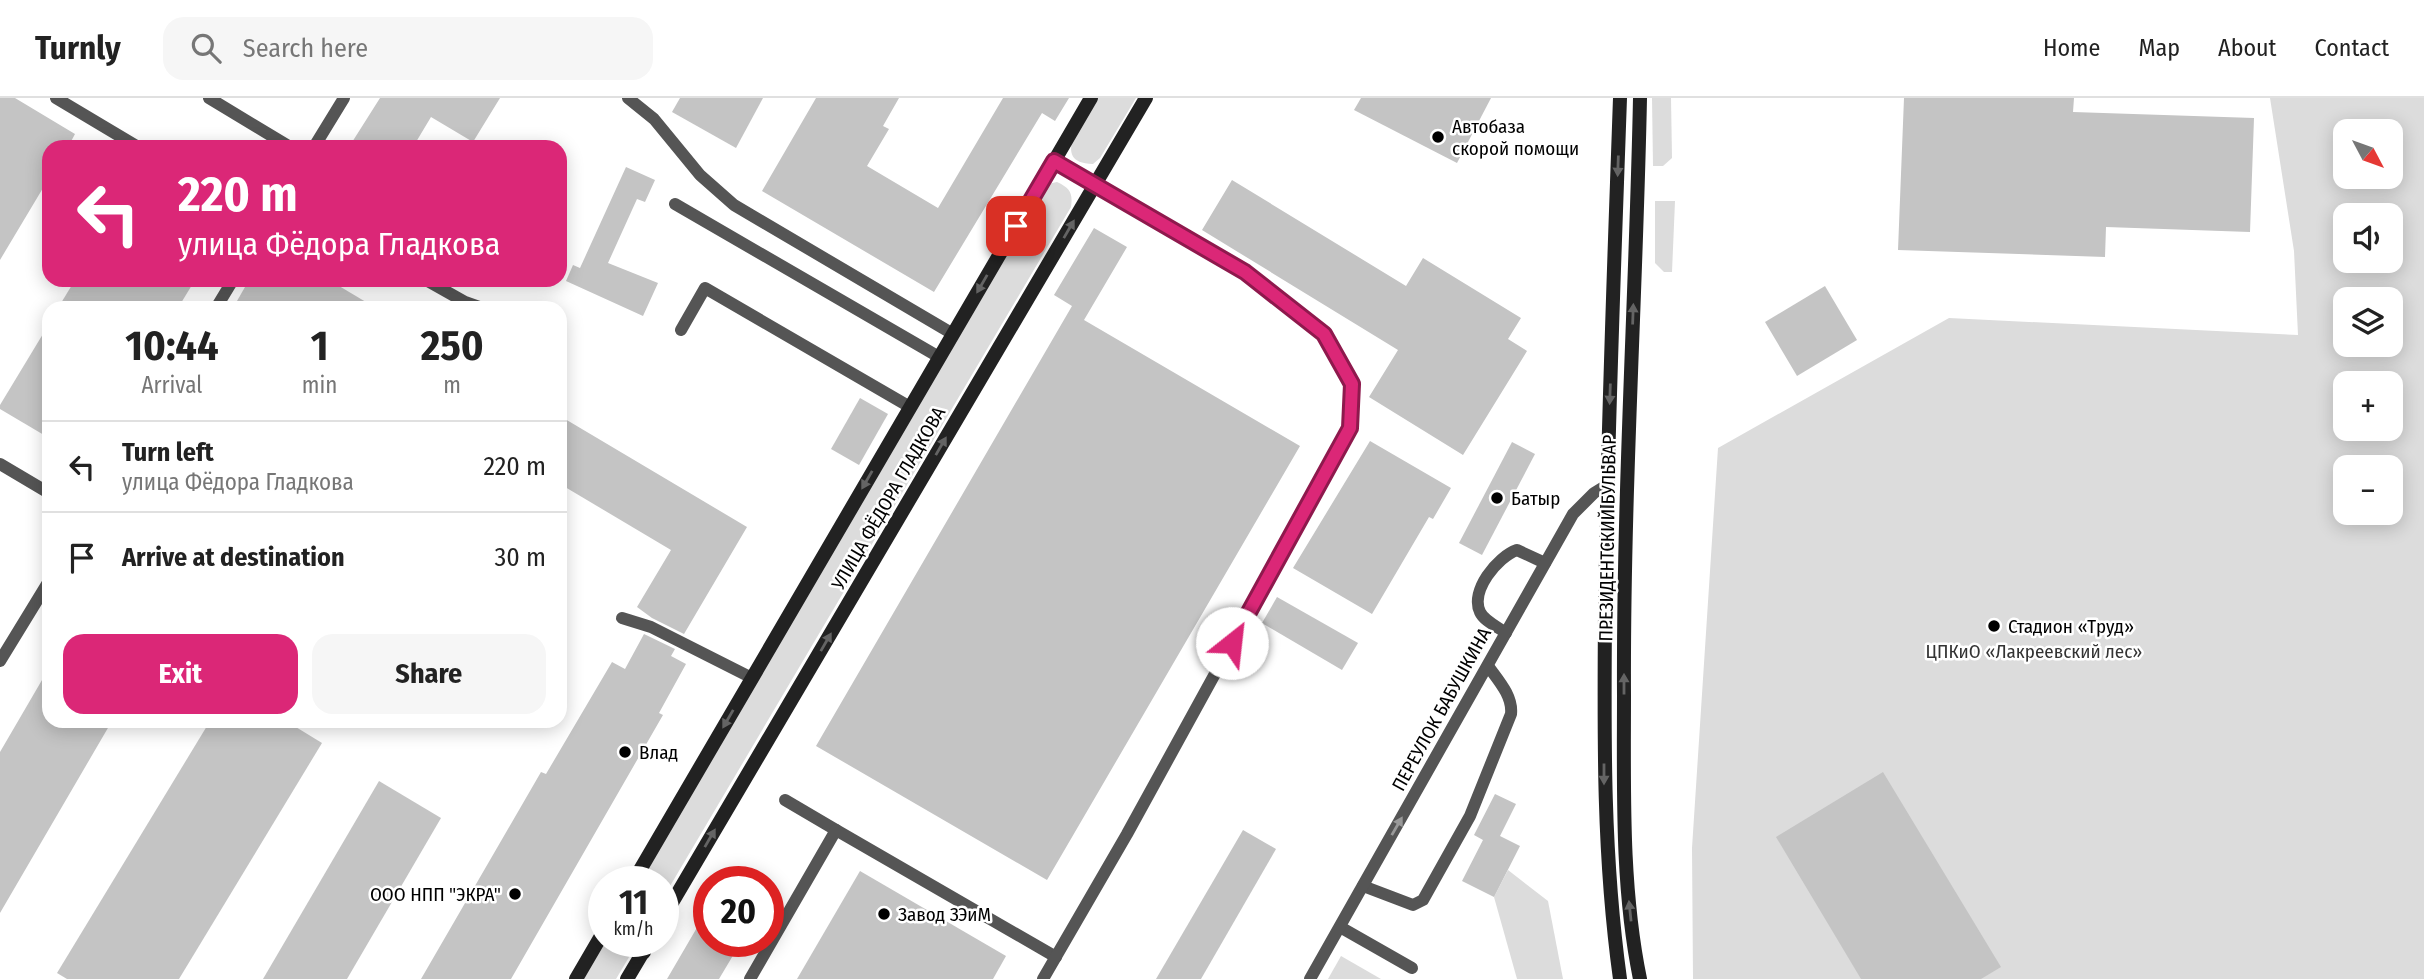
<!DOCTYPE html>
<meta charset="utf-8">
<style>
:root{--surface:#fff;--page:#f6f6f6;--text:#222;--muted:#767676;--line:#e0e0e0;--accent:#db2777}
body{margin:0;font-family:"Fira Sans Condensed",sans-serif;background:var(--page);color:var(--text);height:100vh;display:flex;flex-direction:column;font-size:26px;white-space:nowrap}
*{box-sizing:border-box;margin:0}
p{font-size:23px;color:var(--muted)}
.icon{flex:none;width:38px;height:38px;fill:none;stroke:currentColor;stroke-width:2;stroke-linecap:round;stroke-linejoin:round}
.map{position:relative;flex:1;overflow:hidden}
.side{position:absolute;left:42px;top:203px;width:525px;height:427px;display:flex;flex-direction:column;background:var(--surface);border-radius:21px;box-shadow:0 4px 18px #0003}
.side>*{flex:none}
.hud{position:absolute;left:42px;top:42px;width:525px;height:147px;border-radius:21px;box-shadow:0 4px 18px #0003;background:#db2777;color:#fff;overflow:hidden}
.needle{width:46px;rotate:131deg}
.controls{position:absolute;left:2333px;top:21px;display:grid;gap:14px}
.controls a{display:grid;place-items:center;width:70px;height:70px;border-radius:14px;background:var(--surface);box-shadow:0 4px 18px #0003;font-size:35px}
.speed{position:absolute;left:588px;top:768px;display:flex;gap:14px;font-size:35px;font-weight:700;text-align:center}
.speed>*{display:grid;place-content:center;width:91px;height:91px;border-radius:50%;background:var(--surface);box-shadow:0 4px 18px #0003;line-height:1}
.speed small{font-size:18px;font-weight:400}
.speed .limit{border:10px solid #d22;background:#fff;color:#111}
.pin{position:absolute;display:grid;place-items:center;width:60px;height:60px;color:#fff;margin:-30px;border-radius:14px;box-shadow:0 4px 10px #0006}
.me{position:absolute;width:77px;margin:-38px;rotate:29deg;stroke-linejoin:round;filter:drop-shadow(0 0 5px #0008)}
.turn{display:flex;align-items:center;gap:24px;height:147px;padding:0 21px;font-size:32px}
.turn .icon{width:91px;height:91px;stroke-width:2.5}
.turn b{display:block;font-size:49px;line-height:60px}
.eta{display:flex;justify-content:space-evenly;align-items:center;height:119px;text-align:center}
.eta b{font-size:42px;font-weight:700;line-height:49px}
.primary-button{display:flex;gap:14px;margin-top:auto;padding:14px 21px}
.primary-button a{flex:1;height:80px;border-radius:21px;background:var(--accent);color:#fff;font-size:28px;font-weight:700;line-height:80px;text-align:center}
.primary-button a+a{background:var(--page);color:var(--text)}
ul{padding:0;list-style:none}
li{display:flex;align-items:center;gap:21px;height:91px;padding:0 21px;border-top:2px solid var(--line)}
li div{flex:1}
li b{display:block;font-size:26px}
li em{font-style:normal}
header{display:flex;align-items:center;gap:42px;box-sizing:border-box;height:98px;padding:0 35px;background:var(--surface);border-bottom:2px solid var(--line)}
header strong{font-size:33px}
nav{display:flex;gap:38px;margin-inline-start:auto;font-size:24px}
.search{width:490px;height:63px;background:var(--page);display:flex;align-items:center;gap:18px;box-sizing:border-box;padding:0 24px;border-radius:21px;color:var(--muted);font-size:26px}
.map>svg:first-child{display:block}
</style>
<header>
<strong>Turnly</strong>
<div class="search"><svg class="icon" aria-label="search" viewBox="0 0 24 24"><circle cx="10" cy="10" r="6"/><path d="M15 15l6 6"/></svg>Search here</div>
<nav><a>Home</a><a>Map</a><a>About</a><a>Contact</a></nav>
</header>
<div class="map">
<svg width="2424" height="881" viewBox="0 0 2424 881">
<rect width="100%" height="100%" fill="#fff"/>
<g fill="#dcdcdc" fill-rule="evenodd">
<path d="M 1096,0 L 1136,0 L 1100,60 L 1093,66 C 1048,65 1085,19 1096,0 Z"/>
<path d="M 1652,0 L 1671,0 L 1672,60 L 1663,68 L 1653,68 Z"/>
<path d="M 2270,0 L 2424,0 L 2424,881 L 1693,881 L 1692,750 L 1718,350 L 1949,220 L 2298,237 L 2294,153 ZM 2345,33 L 2390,33 L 2390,79 L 2345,79 ZM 2345,117 L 2390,117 L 2390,163 L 2345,163 ZM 2345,201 L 2390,201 L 2390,247 L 2345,247 ZM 2345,285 L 2390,285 L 2390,331 L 2345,331 ZM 2345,369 L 2390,369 L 2390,415 L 2345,415 Z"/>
<path d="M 1057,84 C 1070,90 1073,95 1071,109 L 663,800 L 663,784 L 639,784 L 1048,86 Z"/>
<path d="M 1655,103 L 1675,103 L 1672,174 L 1664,174 L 1655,165 Z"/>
<path d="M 1508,772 L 1548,803 L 1563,881 L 1517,881 L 1494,799 Z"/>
<path d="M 605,844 L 638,844 L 616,881 L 583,881 Z"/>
<path d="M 1341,858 L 1381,881 L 1328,881 Z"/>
</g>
<g fill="#c4c4c4">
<path d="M 0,0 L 15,0 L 75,36 L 68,49 L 49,49 L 49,80 L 0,162 Z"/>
<path d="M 380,0 L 500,0 L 473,44 L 431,19 L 413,49 L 349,49 Z"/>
<path d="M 680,0 L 763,0 L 736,50 L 672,14 Z"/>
<path d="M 816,0 L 899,0 L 883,28 L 889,31 L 867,68 L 938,110 L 1003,0 L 1069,0 L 1055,23 L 1042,15 L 934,194 L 762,93 Z"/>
<path d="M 1361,0 L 1491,0 L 1457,65 L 1354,12 Z"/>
<path d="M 1904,0 L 2074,0 L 2073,14 L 2254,20 L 2250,134 L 2106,129 L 2105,159 L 1898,152 Z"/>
<path d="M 626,69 L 655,82 L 645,104 L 637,101 L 608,165 L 658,185 L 643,218 L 566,183 L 573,167 L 580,170 Z"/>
<path d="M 1232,82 L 1406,188 L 1423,160 L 1521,220 L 1508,241 L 1527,253 L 1463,357 L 1369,299 L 1398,252 L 1202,132 Z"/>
<path d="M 1094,130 L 1127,149 L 1084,222 L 1300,348 L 1047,782 L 816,648 L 1072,208 L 1054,197 Z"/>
<path d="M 75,182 L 195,182 L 178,210 L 58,210 Z"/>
<path d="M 249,182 L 329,182 L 376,210 L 233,210 Z"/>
<path d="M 1825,188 L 1857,242 L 1797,278 L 1765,224 Z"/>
<path d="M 49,226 L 49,340 L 0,311 L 0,307 Z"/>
<path d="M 860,300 L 888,316 L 859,367 L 831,351 Z"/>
<path d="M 560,318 L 747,429 L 684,536 L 652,520 L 637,509 L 671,452 L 560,386 Z"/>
<path d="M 1370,343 L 1451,390 L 1433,421 L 1429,419 L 1372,516 L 1293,470 Z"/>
<path d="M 1512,344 L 1535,356 L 1482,457 L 1459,445 Z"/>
<path d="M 1277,499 L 1358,545 L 1342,572 L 1262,525 Z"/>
<path d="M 644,536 L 675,551 L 671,558 L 686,566 L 659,615 L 663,617 L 511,881 L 421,881 L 541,674 L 546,676 L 612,564 L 625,571 Z"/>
<path d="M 49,570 L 49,623 L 112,623 L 0,815 L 0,654 Z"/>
<path d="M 210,623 L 286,623 L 322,645 L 179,881 L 67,881 L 57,875 Z"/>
<path d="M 1883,674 L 2001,869 L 1981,881 L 1861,881 L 1776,739 Z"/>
<path d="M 379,683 L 441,720 L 347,881 L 263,881 Z"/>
<path d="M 1495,696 L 1516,706 L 1500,738 L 1520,748 L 1494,799 L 1462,783 L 1483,742 L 1474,737 Z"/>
<path d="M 1243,732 L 1276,751 L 1201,881 L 1156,881 Z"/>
<path d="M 860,773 L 1006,858 L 993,881 L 797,881 Z"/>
<path d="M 709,809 L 709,844 L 741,844 L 719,881 L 667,881 Z"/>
</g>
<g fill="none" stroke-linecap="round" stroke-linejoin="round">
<g stroke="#555" stroke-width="12">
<path d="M 56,0 L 138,49"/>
<path d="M 209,0 L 290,49"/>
<path d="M 628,0 L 654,21 L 700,77 L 734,107 L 953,236"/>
<path d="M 314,49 L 344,0"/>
<path d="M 675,106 L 939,259"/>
<path d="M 426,182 L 465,204 L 482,210"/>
<path d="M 216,210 L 233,182"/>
<path d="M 681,232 L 705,190 L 910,309"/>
<path d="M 0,366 L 49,395"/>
<path d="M 622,520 L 651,529 L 752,580"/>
<path d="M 1506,535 C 1498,529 1484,523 1480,514 C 1470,493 1497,459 1517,452 L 1545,465"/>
<path d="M 0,563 L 49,483"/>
<path d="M 785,702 L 836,732"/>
<path d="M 1363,788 L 1413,807 L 1423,802 L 1470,718 L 1511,616 C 1513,598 1498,582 1488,568"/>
<path d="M 1340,829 L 1412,870"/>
<path d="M 750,881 L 836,732 L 1056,859"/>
<path d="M 1043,881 L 1127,736 L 1350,330 L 1352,286 L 1324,236 L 1245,174 L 1095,86"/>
<path d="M 1310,881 L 1573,416 L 1594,395 L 1607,387"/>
</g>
<g stroke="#222" stroke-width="14">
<path d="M 1054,63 L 1095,86"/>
<path d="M 633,784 L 1091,0"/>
<path d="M 663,820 L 1146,0"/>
<path d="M 626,844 L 644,854"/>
<path d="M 576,881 L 604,833"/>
<path d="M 627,881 L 649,844"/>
<path d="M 1620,881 C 1603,758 1604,641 1605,517 C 1607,345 1614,172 1620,0"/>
<path d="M 1640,881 C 1621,788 1624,691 1624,597 C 1623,398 1636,199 1640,0"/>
</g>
</g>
<defs><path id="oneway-solid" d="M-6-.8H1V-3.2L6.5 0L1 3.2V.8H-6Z" transform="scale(1.75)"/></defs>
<g fill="#646464">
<use href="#oneway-solid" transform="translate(1618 68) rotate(92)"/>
<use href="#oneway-solid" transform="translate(1069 131) rotate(-60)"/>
<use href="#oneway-solid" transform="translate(982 186) rotate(120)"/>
<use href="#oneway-solid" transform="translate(1633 216) rotate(-88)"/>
<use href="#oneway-solid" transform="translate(1610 296) rotate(92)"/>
<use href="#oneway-solid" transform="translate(941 348) rotate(-60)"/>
<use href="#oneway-solid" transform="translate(867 382) rotate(120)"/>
<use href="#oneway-solid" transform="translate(826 544) rotate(-60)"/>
<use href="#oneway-solid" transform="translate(1624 586) rotate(-90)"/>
<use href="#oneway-solid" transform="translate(728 621) rotate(120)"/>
<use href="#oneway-solid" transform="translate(1604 676) rotate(90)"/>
<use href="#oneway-solid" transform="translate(710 740) rotate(-60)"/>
<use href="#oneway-solid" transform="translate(1630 813) rotate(-96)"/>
</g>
<use fill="#999" href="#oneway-solid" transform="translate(1397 728) rotate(-60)"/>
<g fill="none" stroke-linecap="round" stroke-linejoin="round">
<defs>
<path id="route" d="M 1016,128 L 1054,63 L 1245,174 L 1324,236 L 1352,286 L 1350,330 L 1232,545"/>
</defs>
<use href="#route" stroke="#8e194d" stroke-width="18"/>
<use href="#route" stroke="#db2777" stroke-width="12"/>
</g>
<g fill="#000" stroke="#fff" stroke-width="2.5">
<circle cx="1438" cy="39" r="7"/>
<circle cx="1497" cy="400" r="7"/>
<circle cx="1994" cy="528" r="7"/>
<circle cx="625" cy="654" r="7"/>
<circle cx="515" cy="796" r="7"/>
<circle cx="884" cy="816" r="7"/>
</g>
<g text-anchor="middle" stroke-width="5" stroke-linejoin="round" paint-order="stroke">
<g font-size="19" fill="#000" stroke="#fff" text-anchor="start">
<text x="1452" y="35">Автобаза<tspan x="1452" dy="22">скорой помощи</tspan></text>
<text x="1511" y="407">Батыр</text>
<text x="2008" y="535">Стадион «Труд»</text>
<text x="639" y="661">Влад</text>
<text x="501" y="803" text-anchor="end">ООО НПП "ЭКРА"</text>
<text x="898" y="823">Завод ЗЭиМ</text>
</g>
<g font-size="19" fill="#000" stroke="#fff">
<text transform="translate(888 400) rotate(-60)" y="7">УЛИЦА ФЁДОРА ГЛАДКОВА</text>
<text transform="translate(1607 440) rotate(-89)" y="7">ПРЕЗИДЕНТСКИЙ БУЛЬВАР</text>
<text transform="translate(1441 611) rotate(-61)" y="7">ПЕРЕУЛОК БАБУШКИНА</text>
</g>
<g font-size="19" fill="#333" stroke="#fff">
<text x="2034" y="560">ЦПКиО «Лакреевский лес»</text>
</g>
</g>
</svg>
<div class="controls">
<a><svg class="needle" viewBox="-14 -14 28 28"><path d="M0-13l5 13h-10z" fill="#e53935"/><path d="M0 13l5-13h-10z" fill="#767676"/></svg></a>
<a><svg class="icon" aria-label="sound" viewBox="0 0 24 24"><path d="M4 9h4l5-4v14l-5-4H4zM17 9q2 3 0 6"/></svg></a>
<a><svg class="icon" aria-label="layers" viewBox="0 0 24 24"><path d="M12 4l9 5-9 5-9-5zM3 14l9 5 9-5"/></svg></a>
<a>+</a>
<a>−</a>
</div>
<div class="speed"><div>11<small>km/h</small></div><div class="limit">20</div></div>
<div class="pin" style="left:1016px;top:128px;background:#d93025"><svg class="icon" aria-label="arrive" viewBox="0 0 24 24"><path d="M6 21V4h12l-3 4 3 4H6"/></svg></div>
<svg class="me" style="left:1232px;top:545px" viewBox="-20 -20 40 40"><circle r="19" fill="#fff"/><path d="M0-13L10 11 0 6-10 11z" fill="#db2777"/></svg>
<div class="hud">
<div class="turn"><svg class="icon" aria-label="left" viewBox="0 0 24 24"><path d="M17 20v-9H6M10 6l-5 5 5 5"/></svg><div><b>220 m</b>улица Фёдора Гладкова</div></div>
</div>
<section class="side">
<div class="eta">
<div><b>10:44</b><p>Arrival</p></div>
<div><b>1</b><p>min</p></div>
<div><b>250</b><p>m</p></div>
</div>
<ul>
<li><svg class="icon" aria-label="left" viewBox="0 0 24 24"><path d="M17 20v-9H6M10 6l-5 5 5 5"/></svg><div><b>Turn left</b><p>улица Фёдора Гладкова</p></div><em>220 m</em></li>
<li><svg class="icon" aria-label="arrive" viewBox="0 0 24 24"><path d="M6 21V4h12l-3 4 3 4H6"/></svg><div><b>Arrive at destination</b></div><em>30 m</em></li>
</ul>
<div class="primary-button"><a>Exit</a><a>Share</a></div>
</section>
</div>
